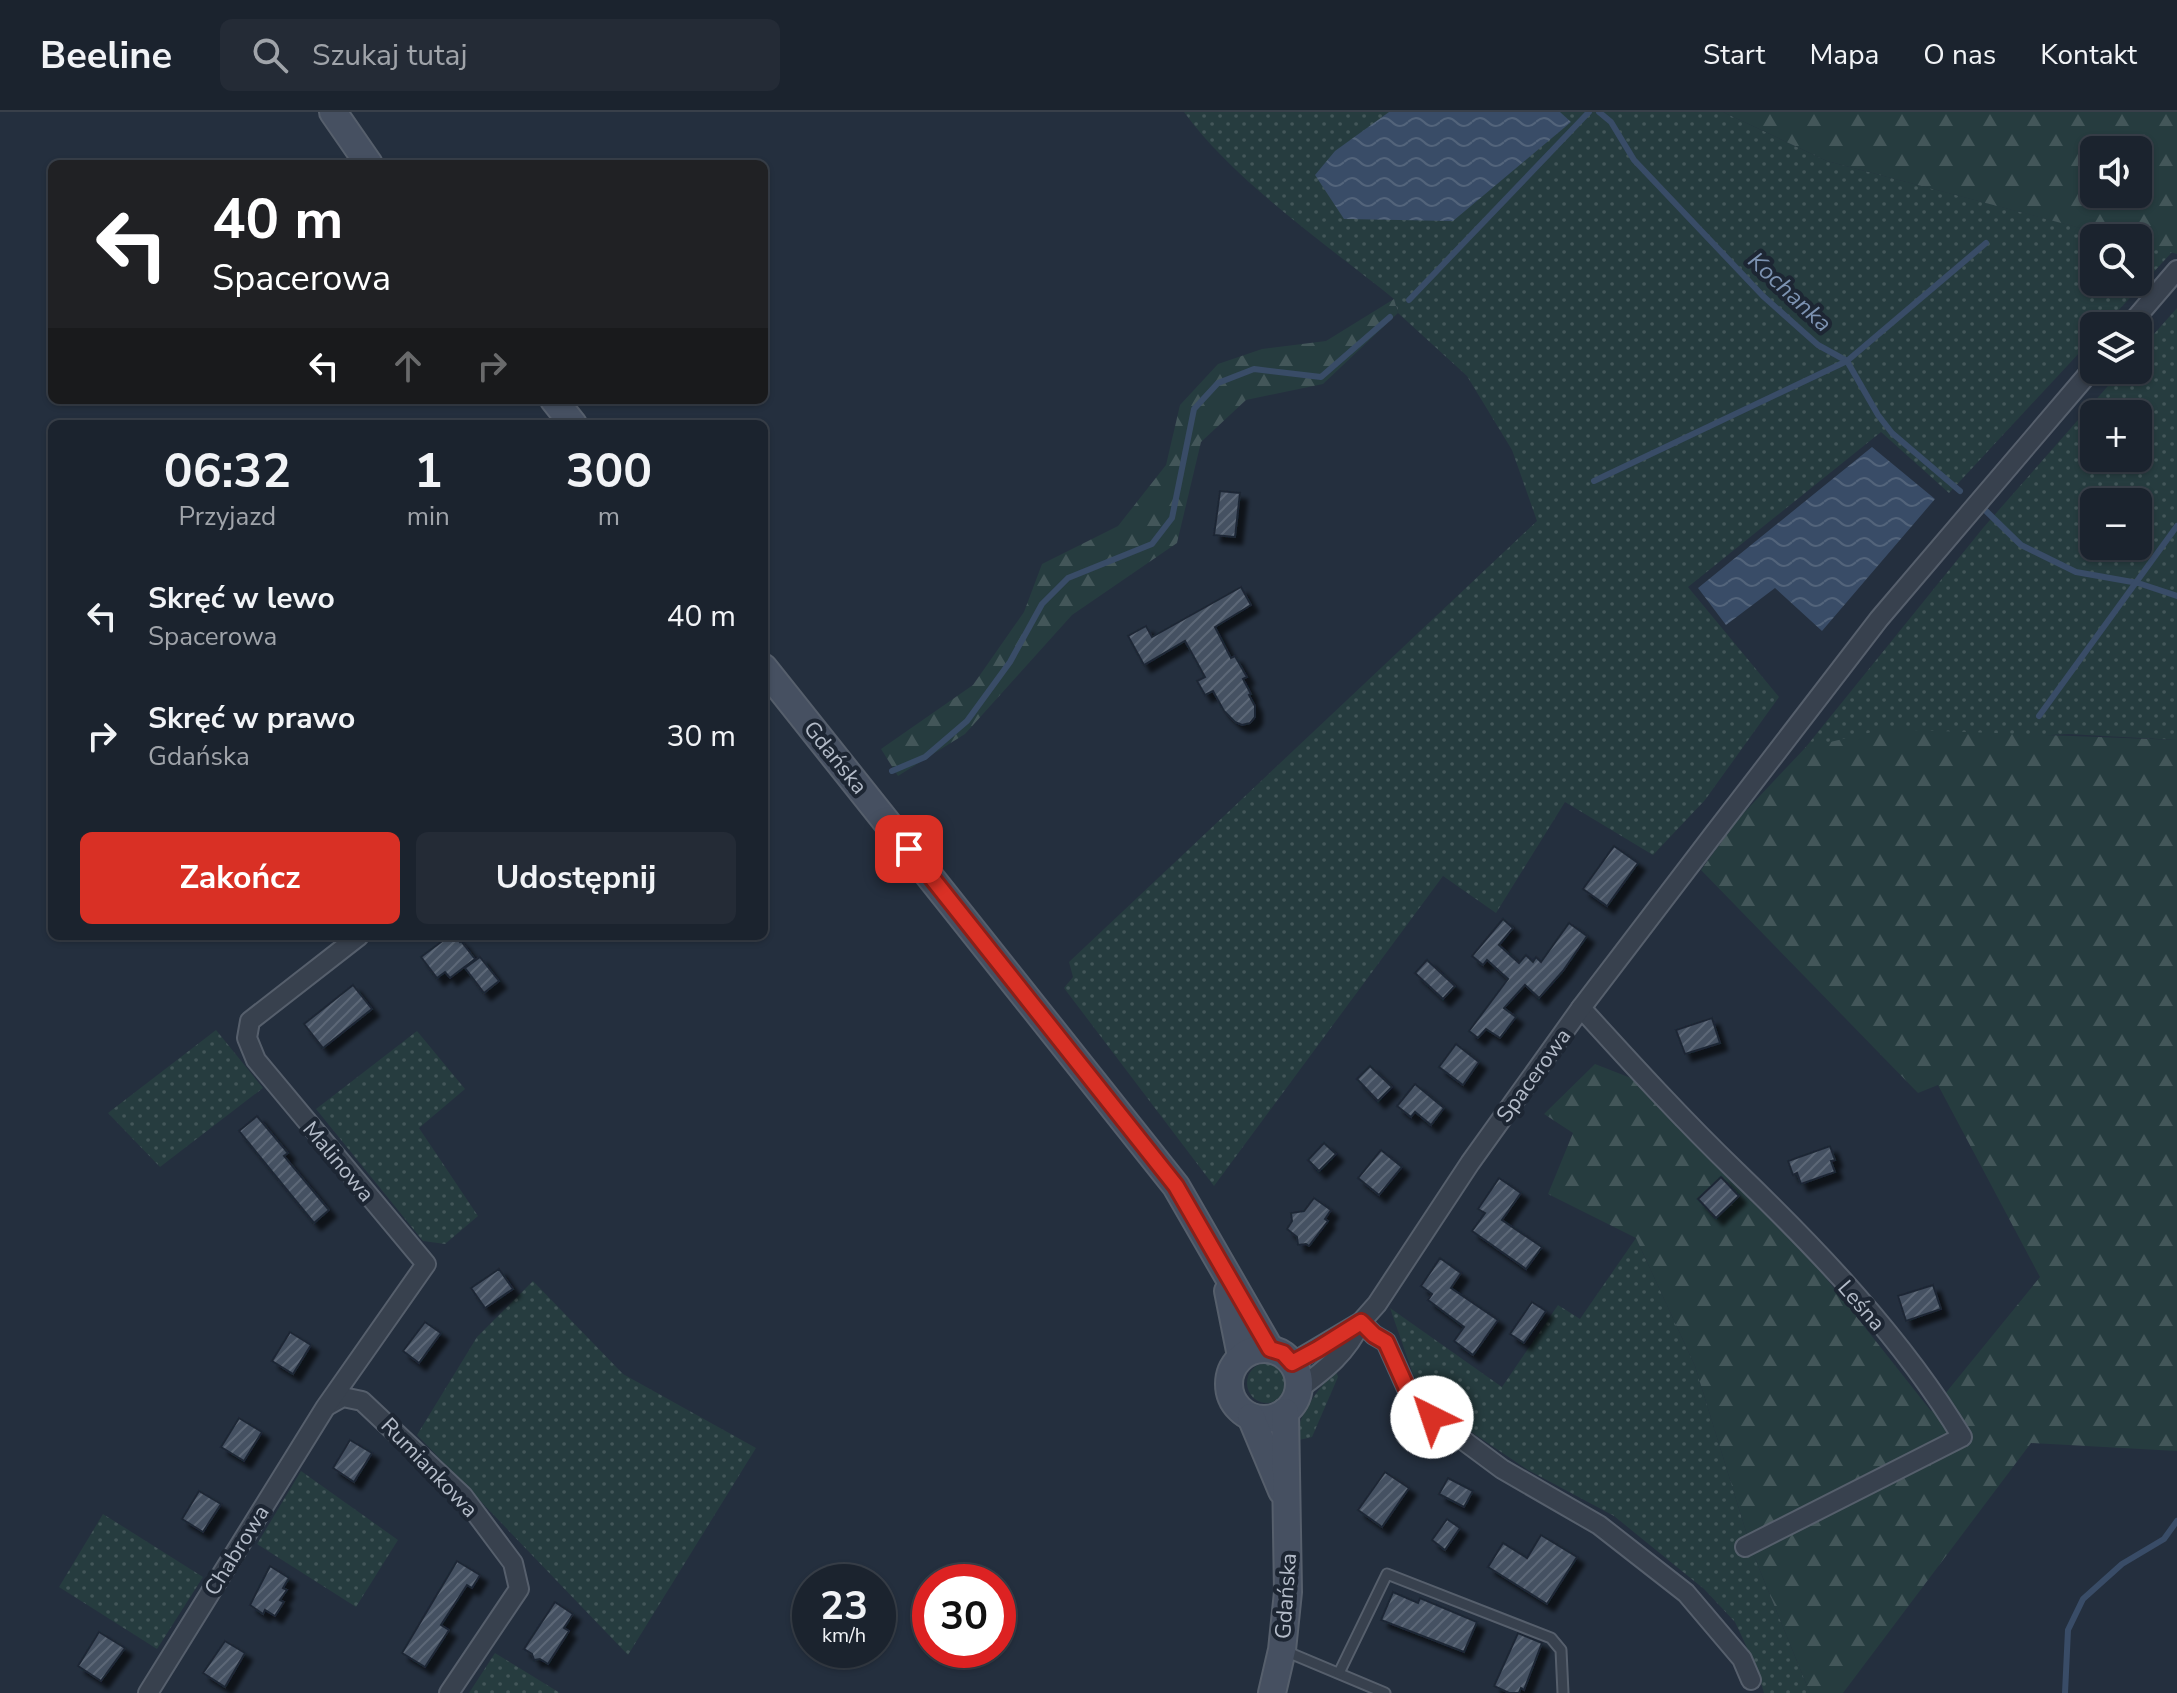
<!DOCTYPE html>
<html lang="pl">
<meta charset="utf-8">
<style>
:root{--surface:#1b232e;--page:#242b36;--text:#f1f3f6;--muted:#a0a4aa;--line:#39404a;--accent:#d93025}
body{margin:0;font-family:"Nunito Sans",sans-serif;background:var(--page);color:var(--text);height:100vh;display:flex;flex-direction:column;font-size:30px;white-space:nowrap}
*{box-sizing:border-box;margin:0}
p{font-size:26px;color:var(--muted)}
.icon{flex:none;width:44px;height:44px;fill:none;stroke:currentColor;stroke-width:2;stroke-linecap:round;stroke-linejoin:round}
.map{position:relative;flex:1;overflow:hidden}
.side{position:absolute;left:48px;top:308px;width:720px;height:520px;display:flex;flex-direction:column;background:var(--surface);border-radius:12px;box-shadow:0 2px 6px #0004,0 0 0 2px var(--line)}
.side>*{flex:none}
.top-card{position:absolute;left:48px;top:48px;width:720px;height:244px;border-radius:12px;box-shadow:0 2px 6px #0004,0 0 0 2px var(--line);background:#202124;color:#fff;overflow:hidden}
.buttons{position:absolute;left:2080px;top:24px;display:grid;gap:16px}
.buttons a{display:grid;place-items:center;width:72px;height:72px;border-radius:12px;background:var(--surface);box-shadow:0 2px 6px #0004,0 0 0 2px var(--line);font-size:40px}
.speed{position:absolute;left:792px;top:1452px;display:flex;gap:16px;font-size:40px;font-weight:700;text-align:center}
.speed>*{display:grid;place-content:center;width:104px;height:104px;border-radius:50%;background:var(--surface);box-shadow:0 2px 6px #0004,0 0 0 2px var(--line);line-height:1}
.speed small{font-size:20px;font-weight:400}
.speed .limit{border:12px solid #d22;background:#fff;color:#111}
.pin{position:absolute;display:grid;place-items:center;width:68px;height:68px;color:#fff;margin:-34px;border-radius:16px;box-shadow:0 4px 12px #0006}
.me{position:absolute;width:88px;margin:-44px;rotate:319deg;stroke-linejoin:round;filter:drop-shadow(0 0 6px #0008)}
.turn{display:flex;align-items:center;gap:28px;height:168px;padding:0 32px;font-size:36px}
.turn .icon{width:104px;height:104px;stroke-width:2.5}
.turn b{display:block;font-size:56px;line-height:68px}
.lanes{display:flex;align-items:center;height:76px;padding:0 32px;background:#0003;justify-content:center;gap:40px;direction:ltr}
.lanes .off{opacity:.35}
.eta{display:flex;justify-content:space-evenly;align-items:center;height:136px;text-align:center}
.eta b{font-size:48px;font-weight:700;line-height:56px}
.cta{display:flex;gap:16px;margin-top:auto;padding:16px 32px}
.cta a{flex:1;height:92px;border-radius:12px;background:var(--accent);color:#fff;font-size:32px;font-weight:700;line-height:92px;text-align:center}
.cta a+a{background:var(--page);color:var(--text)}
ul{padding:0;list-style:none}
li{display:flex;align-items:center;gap:24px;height:120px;padding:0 32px}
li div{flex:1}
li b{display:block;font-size:30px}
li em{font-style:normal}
header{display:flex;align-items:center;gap:48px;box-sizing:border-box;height:112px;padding:0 40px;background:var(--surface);border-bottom:2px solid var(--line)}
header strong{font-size:38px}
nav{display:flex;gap:44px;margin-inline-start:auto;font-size:28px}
.search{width:560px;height:72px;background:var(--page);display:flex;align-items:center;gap:20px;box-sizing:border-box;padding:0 28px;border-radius:12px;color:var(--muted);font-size:30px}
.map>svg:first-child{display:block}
</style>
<header>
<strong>Beeline</strong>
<div class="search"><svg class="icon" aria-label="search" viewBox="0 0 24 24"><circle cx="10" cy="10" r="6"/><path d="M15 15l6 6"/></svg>Szukaj tutaj</div>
<nav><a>Start</a><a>Mapa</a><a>O nas</a><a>Kontakt</a></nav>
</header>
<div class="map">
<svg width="2177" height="1581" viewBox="0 0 2177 1581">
<defs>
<pattern id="grass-dots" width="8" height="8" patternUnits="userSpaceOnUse" patternTransform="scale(2)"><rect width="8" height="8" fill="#263c3f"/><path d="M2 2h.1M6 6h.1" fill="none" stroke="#435659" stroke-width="1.8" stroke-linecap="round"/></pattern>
<pattern id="forest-firs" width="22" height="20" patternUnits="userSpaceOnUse" patternTransform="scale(2)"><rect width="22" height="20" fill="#263c3f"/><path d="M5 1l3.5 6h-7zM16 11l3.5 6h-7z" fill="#435659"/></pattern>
<pattern id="water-waves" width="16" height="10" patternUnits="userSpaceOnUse" patternTransform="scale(2)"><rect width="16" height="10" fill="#394c67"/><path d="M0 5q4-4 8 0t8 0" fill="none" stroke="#53647b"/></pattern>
<pattern id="building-hatch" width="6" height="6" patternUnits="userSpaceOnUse" patternTransform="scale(2)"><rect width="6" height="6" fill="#455162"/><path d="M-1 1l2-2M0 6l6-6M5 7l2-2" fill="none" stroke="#5d6877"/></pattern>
<filter id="shadow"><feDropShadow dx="7" dy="7" stdDeviation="2" flood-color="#0009"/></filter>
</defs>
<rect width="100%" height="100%" fill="#242f3e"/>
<g fill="url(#grass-dots)" fill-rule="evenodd">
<path d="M 1184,0 L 1723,0 L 1827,49 L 2119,126 L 2094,126 L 2094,170 L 2138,170 L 2138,131 L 2173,139 L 2104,214 L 2094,214 L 2094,225 L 1949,381 L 1881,320 L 1688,475 L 1779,585 L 1705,688 L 1653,743 L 1565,690 L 1496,801 L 1443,764 L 1214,1074 L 1064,876 L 1073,865 L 1069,850 L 1537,409 L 1512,338 L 1467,264 L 1398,201 L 1394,187 C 1327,133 1234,69 1184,0 Z"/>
<path d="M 2177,196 L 2177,628 L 2068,622 L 1805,636 L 1983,416 L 2122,258 L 2138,258 L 2138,240 ZM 2094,302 L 2138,302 L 2138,346 L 2094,346 ZM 2094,390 L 2138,390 L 2138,434 L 2094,434 Z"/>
<path d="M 216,918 L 263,976 L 160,1055 L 108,1001 Z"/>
<path d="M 417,919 L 465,977 L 419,1016 L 478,1104 L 445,1132 L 423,1129 L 316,997 Z"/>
<path d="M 1636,1126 L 1695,1254 L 1752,1439 L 1810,1581 L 1764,1581 L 1756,1555 L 1735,1510 L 1704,1477 L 1614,1404 L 1528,1358 L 1431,1293 L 1413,1262 L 1390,1196 L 1502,1275 L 1558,1193 L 1580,1207 Z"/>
<path d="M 533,1169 L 623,1262 L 756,1336 L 628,1543 L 417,1323 L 477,1225 Z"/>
<circle cx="1267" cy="1271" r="20"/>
<path d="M 1336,1259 L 1338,1265 L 1312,1325 L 1295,1329 C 1296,1308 1320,1272 1336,1259 Z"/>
<path d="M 301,1359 L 398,1428 L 356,1495 L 257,1432 Z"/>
<path d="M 103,1402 L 203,1465 L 157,1537 L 59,1475 Z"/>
<path d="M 495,1541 L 560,1581 L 469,1581 Z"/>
</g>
<g fill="url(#forest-firs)" fill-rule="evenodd">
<path d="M 1723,0 L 2177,0 L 2177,142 L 2138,131 L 2138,126 L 2119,126 L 2065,112 L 1827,49 ZM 2094,38 L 2138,38 L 2138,82 L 2094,82 Z"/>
<path d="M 1394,187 L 1398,201 L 1323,272 L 1246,288 L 1201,330 L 1177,431 L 1072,503 L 965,622 L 898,664 L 881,637 L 973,573 L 1024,500 L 1042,452 L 1118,414 L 1166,353 L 1180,293 L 1218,252 L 1262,237 L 1326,229 Z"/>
<path d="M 1885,617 L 2177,628 L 2177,1339 L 2031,1331 L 1843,1581 L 1810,1581 L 1752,1439 L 1695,1254 L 1636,1126 L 1548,1082 L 1573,1021 L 1544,1002 L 1595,952 L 1636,968 L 1818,1156 L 1931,1299 L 2040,1165 L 1938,973 L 1918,981 L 1701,758 L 1738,707 L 1805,636 Z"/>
</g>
<g fill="url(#water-waves)">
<path d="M 1389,0 L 1560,0 L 1571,10 L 1453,109 L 1344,107 L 1315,63 L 1335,39 Z"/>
<path d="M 1872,335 L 1935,387 L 1822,519 L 1775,476 L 1726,513 L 1698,476 Z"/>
</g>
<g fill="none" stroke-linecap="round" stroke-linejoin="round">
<g stroke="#394c67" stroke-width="6">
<path d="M 1599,0 L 1611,10 L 1634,48 L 1763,184 L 1818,233 L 1847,249 L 1878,303 L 1892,321 L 1960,379"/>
<path d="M 1409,188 L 1589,0"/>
<path d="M 1594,369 L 1847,249 L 1986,131"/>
<path d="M 1986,399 L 2021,433 L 2076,460 L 2138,471 L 2177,484"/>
<path d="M 2039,604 L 2177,414"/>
<path d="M 892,659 L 925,645 L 967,609 L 1010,550 L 1042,492 L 1068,466 L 1152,432 L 1172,406 L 1194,297 L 1218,271 L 1254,257 L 1321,265 L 1390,205"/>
<path d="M 2065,1581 L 2068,1518 L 2083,1487 L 2122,1452 L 2164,1427 L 2177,1409"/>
</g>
</g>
<g fill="url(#building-hatch)" stroke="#1f2835" stroke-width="2" filter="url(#shadow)">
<path d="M 1220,379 L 1240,381 L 1235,425 L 1214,423 Z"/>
<path d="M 1241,475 L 1251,493 L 1215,515 L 1231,546 L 1235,544 L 1247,565 L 1243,567 L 1251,582 L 1249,583 L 1255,594 L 1255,605 L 1250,611 L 1242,613 L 1235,610 L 1224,599 L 1213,579 L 1205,583 L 1197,569 L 1205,565 L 1185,529 L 1144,553 L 1128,524 L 1146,514 L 1152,525 Z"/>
<path d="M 1614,734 L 1638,751 L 1607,794 L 1583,777 Z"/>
<path d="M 1503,807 L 1513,816 L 1499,833 L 1519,851 L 1526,843 L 1533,850 L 1536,845 L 1541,850 L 1569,811 L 1587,824 L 1563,859 L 1539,886 L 1525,873 L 1504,896 L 1516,905 L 1500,926 L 1486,917 L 1478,926 L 1469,919 L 1508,867 L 1487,848 L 1483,853 L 1472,844 Z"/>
<path d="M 449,824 L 455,824 L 460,830 L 461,829 L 475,847 L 450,866 L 445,860 L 437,866 L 421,845 Z"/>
<path d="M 480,845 L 499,869 L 484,881 L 465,856 Z"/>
<path d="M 1427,848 L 1455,874 L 1443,887 L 1415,861 Z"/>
<path d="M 353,873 L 372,897 L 323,936 L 304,912 Z"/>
<path d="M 1712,906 L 1720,931 L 1685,942 L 1676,918 Z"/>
<path d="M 1456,932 L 1479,950 L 1463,973 L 1439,955 Z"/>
<path d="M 1370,954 L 1392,975 L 1378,989 L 1357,967 Z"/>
<path d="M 1415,972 L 1444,996 L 1431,1013 L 1415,1000 L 1411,1005 L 1397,994 Z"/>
<path d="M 257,1004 L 288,1041 L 284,1044 L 329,1098 L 314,1111 L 239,1019 Z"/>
<path d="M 1324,1031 L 1336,1042 L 1319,1059 L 1308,1048 Z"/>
<path d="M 1830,1034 L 1835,1048 L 1831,1049 L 1835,1060 L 1801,1072 L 1797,1061 L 1793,1063 L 1788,1049 Z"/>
<path d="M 1381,1038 L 1402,1055 L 1379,1083 L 1358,1066 Z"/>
<path d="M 1721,1065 L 1739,1084 L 1716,1106 L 1698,1087 Z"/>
<path d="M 1499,1066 L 1521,1081 L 1502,1108 L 1542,1135 L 1526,1157 L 1472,1119 L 1485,1101 L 1478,1097 Z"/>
<path d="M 1314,1086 L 1331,1098 L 1325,1107 L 1328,1109 L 1309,1134 L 1306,1132 L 1298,1133 L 1297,1125 L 1287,1117 L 1292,1109 L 1291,1101 L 1304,1099 Z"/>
<path d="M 1440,1146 L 1461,1161 L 1451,1176 L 1498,1208 L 1473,1243 L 1454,1229 L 1464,1215 L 1428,1188 L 1432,1182 L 1421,1174 Z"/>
<path d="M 499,1157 L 513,1177 L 485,1196 L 471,1176 Z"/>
<path d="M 1933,1173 L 1941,1197 L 1906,1209 L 1898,1184 Z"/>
<path d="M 1532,1190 L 1546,1199 L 1524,1231 L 1510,1222 Z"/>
<path d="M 425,1210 L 441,1221 L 419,1251 L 403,1239 Z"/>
<path d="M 290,1220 L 311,1233 L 293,1262 L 272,1249 Z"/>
<path d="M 239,1306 L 262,1320 L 244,1349 L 221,1335 Z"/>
<path d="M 350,1328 L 372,1341 L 354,1370 L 333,1356 Z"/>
<path d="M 1385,1360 L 1409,1376 L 1382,1415 L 1358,1398 Z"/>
<path d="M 1448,1366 L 1473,1379 L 1464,1395 L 1439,1382 Z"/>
<path d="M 199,1379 L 221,1392 L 203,1420 L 182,1407 Z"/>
<path d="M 1447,1407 L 1460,1416 L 1445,1438 L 1432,1428 Z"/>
<path d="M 1541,1423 L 1577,1445 L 1547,1492 L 1488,1455 L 1503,1431 L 1527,1446 Z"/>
<path d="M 457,1449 L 480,1463 L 472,1476 L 467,1473 L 441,1513 L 449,1518 L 425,1555 L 402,1541 Z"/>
<path d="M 270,1454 L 289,1466 L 283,1476 L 287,1478 L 280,1488 L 284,1490 L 275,1504 L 265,1498 L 263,1502 L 250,1493 Z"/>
<path d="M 1393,1480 L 1418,1491 L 1420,1486 L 1477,1510 L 1464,1540 L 1381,1508 Z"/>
<path d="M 555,1490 L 573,1502 L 564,1516 L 569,1519 L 548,1552 L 540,1547 L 534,1548 L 532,1542 L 524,1537 Z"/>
<path d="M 99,1520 L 125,1536 L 101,1569 L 78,1554 Z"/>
<path d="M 1518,1521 L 1542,1531 L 1524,1578 L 1521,1576 L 1519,1581 L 1509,1581 L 1494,1574 Z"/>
<path d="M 225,1529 L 245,1541 L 225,1575 L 203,1561 Z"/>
</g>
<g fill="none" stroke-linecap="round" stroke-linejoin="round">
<defs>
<g id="service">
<path d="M 1285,1539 L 1385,1581"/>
<path d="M 1339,1561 L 1387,1462 L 1551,1526 L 1561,1538 L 1563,1581"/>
</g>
<g id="minor">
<path d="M 2129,214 L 2177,158"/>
<path d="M 1581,896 C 1632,952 1683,1008 1737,1060 C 1820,1140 1902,1226 1962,1325 L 1745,1435"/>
<path d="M 1361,1210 L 1374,1223 L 1386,1230 L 1408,1279 L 1432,1305 L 1502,1357 L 1599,1413 L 1686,1481 L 1742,1547 L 1751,1568"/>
<path d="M 1292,1251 L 1361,1210 L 1377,1192 L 1470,1051 L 1581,896 L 1713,723 L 1879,507 L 2094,255"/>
<path d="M 1299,1277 C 1326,1257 1347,1241 1361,1210"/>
<path d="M 327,1294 L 343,1285 L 362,1289 L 463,1384 L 513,1451 L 519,1477 L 449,1581"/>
<path d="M 148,1581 L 325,1296 L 426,1152 L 256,948 L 247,926 L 250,909 L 359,824"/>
</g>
<g id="secondary">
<path d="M 333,0 L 369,52"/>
<path d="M 554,288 L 573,312"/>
<path d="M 764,556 L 1176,1074 L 1270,1237"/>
<path d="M 1228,1179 L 1241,1244"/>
<circle cx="1264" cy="1272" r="35"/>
<path d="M 1251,1305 L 1282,1379"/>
<path d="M 1272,1581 L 1282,1538 L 1288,1480 L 1285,1300"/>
</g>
</defs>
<use href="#service" stroke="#565f6c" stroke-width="13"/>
<use href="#minor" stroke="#565f6c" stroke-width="22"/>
<use href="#secondary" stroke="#565f6c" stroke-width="30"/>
<use href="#service" stroke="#38414e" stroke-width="9"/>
<use href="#minor" stroke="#38414e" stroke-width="18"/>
<use href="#secondary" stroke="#465061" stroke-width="26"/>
</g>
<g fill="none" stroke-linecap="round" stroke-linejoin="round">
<defs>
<path id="route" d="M 909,737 L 1176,1074 L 1270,1237 L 1283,1241 L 1292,1251 L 1318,1237 L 1361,1210 L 1374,1223 L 1386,1230 L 1408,1279 L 1432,1305"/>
</defs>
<use href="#route" stroke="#8d1f18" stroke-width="20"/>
<use href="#route" stroke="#d93025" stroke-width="14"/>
</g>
<g text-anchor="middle" stroke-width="8" stroke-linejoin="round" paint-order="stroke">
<g font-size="22" fill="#b4bcc9" stroke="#1d2633">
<text transform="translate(836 645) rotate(51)" y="8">Gdańska</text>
<text transform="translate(1533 963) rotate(-54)" y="8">Spacerowa</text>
<text transform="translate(339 1049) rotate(50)" y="8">Malinowa</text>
<text transform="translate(1862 1193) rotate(49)" y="8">Leśna</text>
<text transform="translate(430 1355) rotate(46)" y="8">Rumiankowa</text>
<text transform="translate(236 1438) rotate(-58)" y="8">Chabrowa</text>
<text transform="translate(1285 1484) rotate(-86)" y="8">Gdańska</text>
</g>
<g font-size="24" font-style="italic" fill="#7c92b1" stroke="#1d2633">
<text transform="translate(1790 180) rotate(43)" y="8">Kochanka</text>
</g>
</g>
</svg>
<div class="buttons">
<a><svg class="icon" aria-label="sound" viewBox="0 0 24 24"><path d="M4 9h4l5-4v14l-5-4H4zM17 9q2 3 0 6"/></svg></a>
<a><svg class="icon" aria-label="search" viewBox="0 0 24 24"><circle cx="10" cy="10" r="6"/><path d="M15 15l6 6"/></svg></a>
<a><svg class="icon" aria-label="layers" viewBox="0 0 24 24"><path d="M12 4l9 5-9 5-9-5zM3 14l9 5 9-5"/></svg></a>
<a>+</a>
<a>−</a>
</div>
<div class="speed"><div>23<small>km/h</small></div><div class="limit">30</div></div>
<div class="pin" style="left:909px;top:737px;background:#d93025"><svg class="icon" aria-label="arrive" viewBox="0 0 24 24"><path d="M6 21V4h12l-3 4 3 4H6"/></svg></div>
<svg class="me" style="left:1432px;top:1305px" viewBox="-20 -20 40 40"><circle r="19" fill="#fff"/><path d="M0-13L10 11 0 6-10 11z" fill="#d93025"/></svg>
<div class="top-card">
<div class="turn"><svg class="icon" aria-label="left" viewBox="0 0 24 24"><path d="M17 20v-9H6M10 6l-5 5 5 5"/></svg><div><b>40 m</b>Spacerowa</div></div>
<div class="lanes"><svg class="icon" aria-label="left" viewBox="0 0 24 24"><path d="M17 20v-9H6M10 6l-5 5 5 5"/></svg><svg class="icon off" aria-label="ahead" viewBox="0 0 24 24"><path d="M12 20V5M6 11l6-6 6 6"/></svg><svg class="icon off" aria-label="right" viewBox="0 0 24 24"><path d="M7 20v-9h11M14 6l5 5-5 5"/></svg></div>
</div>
<section class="side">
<div class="eta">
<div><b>06:32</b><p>Przyjazd</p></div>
<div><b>1</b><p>min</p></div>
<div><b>300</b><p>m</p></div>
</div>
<ul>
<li><svg class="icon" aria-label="left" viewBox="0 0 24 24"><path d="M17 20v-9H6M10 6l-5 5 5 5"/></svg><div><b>Skręć w lewo</b><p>Spacerowa</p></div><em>40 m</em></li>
<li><svg class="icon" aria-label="right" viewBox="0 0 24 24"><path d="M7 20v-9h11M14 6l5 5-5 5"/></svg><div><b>Skręć w prawo</b><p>Gdańska</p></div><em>30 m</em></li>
</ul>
<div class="cta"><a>Zakończ</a><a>Udostępnij</a></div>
</section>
</div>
